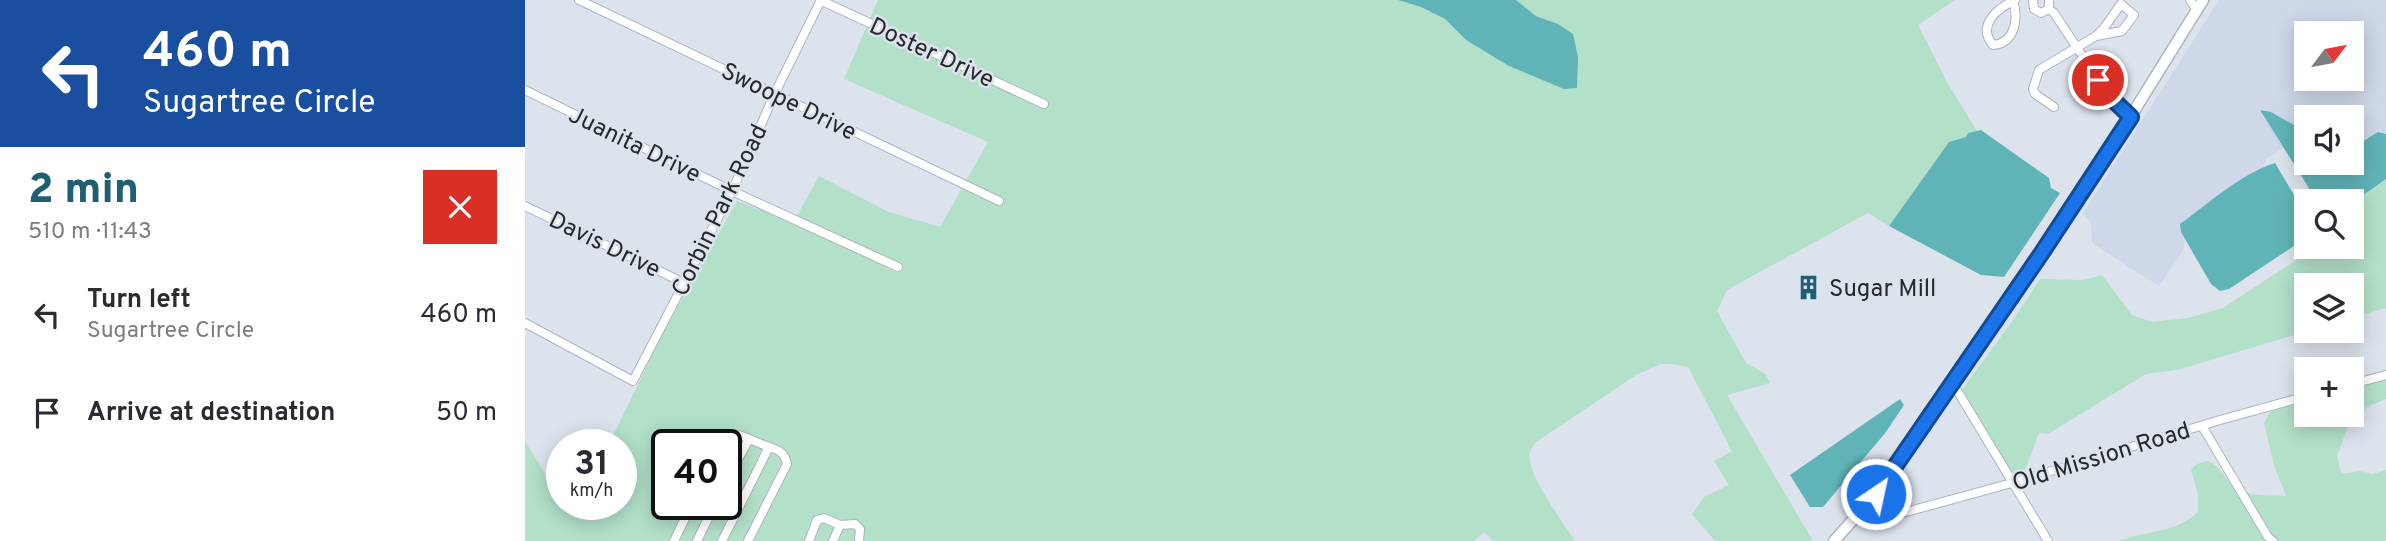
<!DOCTYPE html>
<meta charset="utf-8">
<style>
:root{--surface:#fff;--page:#f7f7f7;--text:#2b2b33;--muted:#7c7c81;--accent:#1e5f74}
body{margin:0;font-family:Overpass,sans-serif;background:var(--page);color:var(--text);height:100vh;display:flex;flex-direction:column;font-size:26px;white-space:nowrap}
*{box-sizing:border-box;margin:0}
p{font-size:23px;color:var(--muted)}
.icon{flex:none;width:38px;height:38px;fill:none;stroke:currentColor;stroke-width:2;stroke-linecap:round;stroke-linejoin:round}
.map{position:relative;flex:1;overflow:hidden}
.sheet{display:flex;flex-direction:column;background:var(--surface);width:525px}
.sheet>*{flex:none}
.top-card{background:#1a4fa0;color:#fff;overflow:hidden}
.needle{width:46px;rotate:58deg}
.fabs{position:absolute;left:1769px;top:21px;display:grid;gap:14px}
.fabs a{display:grid;place-items:center;width:70px;height:70px;border-radius:0px;background:var(--surface);box-shadow:0 4px 18px #0003;font-size:35px}
.speed{position:absolute;left:21px;top:429px;display:flex;gap:14px;font-size:35px;font-weight:700;text-align:center}
.speed>*{display:grid;place-content:center;width:91px;height:91px;border-radius:50%;background:var(--surface);box-shadow:0 4px 18px #0003;line-height:1}
.speed small{font-size:18px;font-weight:400}
.speed .limit{border:4px solid #111;border-radius:10px;background:#fff;color:#111}
.pin{position:absolute;display:grid;place-items:center;width:60px;height:60px;color:#fff;margin:-30px;border:4px solid #fff;border-radius:50%;box-shadow:0 2px 7px #0007}
.me{position:absolute;width:77px;margin:-38px;rotate:34deg;stroke-linejoin:round;filter:drop-shadow(0 0 5px #0008)}
.turn{display:flex;align-items:center;gap:24px;height:147px;padding:0 28px;font-size:32px}
.turn .icon{width:91px;height:91px;stroke-width:2.5}
.turn b{display:block;font-size:49px;line-height:60px}
.round{display:grid;place-items:center;flex:none;width:74px;height:74px;border-radius:0px;background:var(--page)}
.headline{display:flex;align-items:center;justify-content:space-between;height:119px;padding:0 28px}
h1{font-size:42px;font-weight:800;line-height:52px;color:var(--accent)}
ul{padding:0;list-style:none}
li{display:flex;align-items:center;gap:21px;height:98px;padding:0 28px}
li div{flex:1}
li b{display:block;font-size:26px}
li em{font-style:normal}
main{display:flex;flex:1;min-height:0}
.map>svg:first-child{display:block}
</style>
<main>
<section class="sheet">
<div class="top-card">
<div class="turn"><svg class="icon" aria-label="left" viewBox="0 0 24 24"><path d="M17 20v-9H6M10 6l-5 5 5 5"/></svg><div><b>460 m</b>Sugartree Circle</div></div>
</div>
<div class="headline"><div><h1>2 min</h1><p>510 m · 11:43</p></div><a class="round" style="background:#d93025;color:#fff"><svg class="icon" aria-label="close" viewBox="0 0 24 24"><path d="M6 6l12 12M18 6L6 18"/></svg></a></div>
<ul>
<li><svg class="icon" aria-label="left" viewBox="0 0 24 24"><path d="M17 20v-9H6M10 6l-5 5 5 5"/></svg><div><b>Turn left</b><p>Sugartree Circle</p></div><em>460 m</em></li>
<li><svg class="icon" aria-label="arrive" viewBox="0 0 24 24"><path d="M6 21V4h12l-3 4 3 4H6"/></svg><div><b>Arrive at destination</b></div><em>50 m</em></li>
</ul>
</section>
<div class="map">
<svg width="1861" height="541" viewBox="0 0 1861 541">
<rect width="100%" height="100%" fill="#dde3ed"/>
<path fill="#ced8e8" fill-rule="evenodd" d="M 1694,0 L 1861,0 L 1861,134 L 1853,132 L 1835,143 L 1827,145 L 1827,117 L 1782,117 L 1781,132 L 1746,112 L 1736,111 L 1758,148 L 1741,159 L 1738,168 L 1696,194 L 1655,224 L 1660,239 L 1658,251 L 1634,286 L 1567,243 L 1566,223 L 1558,213 ZM 1782,33 L 1827,33 L 1827,79 L 1782,79 Z"/>
<g fill="#b2e0c9" fill-rule="evenodd">
<path d="M 353,0 L 873,0 L 896,7 L 920,19 L 941,40 L 1039,89 L 1052,87 L 1051,76 L 1033,24 L 1011,16 L 991,0 L 1430,0 L 1393,25 L 1423,84 L 1452,131 L 1443,133 L 1441,137 L 1424,142 L 1364,226 L 1343,213 L 1202,290 L 1192,311 L 1221,363 L 1241,374 L 1245,383 L 1202,395 L 1288,541 L 1190,541 L 1167,514 L 1179,497 L 1204,485 L 1189,461 L 1207,451 L 1163,367 L 1147,364 L 1136,364 L 1111,375 L 1011,442 C 1009,445 1006,448 1005,452 C 999,470 1039,524 1050,541 L 968,541 L 959,532 L 949,541 L 0,541 L 0,441 L 46,516 L 52,504 L 96,504 L 96,444 L 84,444 L 136,337 L 212,201 L 268,223 L 294,176 L 364,212 L 415,227 L 463,142 L 319,79 ZM 142,444 L 201,444 L 201,504 L 142,504 Z"/>
<path d="M 1861,179 L 1861,310 L 1860,308 L 1827,318 L 1827,285 L 1782,285 L 1783,331 L 1652,370 L 1621,374 L 1523,434 L 1514,433 L 1500,470 L 1485,473 L 1433,395 L 1491,316 L 1515,279 L 1558,280 L 1577,275 L 1607,315 L 1627,322 L 1663,318 L 1698,308 L 1791,247 L 1827,247 L 1827,203 Z"/>
<path d="M 1861,378 L 1861,399 L 1842,407 L 1823,427 L 1812,456 L 1816,474 L 1835,471 L 1848,474 L 1861,470 L 1861,541 L 1593,541 C 1620,531 1652,533 1673,512 L 1673,494 L 1666,469 L 1672,464 L 1684,461 C 1696,468 1698,477 1707,485 C 1721,497 1744,495 1761,496 L 1749,465 L 1739,423 L 1745,412 L 1781,400 L 1782,415 L 1827,415 L 1827,387 L 1843,385 Z"/>
</g>
<g fill="#60b4b7">
<path d="M 873,0 L 991,0 L 1011,16 L 1033,24 L 1048,34 L 1053,57 L 1052,88 L 1039,89 L 984,66 L 941,40 L 920,19 L 896,7 Z"/>
<path d="M 1735,110 L 1746,112 L 1781,132 L 1782,163 L 1827,163 L 1827,145 L 1835,143 L 1853,132 L 1861,134 L 1861,179 L 1827,203 L 1827,201 L 1792,201 Z"/>
<path d="M 1456,130 L 1524,178 L 1526,188 L 1535,193 L 1479,277 L 1456,275 L 1364,226 L 1424,142 L 1441,137 L 1443,133 Z"/>
<path d="M 1750,163 L 1781,215 L 1781,238 L 1704,289 L 1695,291 L 1686,284 L 1656,232 L 1655,224 C 1683,204 1717,173 1750,163 Z"/>
<path d="M 1375,399 L 1379,405 L 1361,432 L 1298,507 L 1285,507 L 1265,475 Z"/>
</g>
<g fill="none" stroke-linecap="round" stroke-linejoin="round">
<defs>
<g id="street">
<path d="M 54,0 L 474,201"/>
<path d="M 295,0 L 519,104"/>
<path d="M 1508,0 L 1509,9 L 1516,13 L 1524,9 L 1524,0"/>
<path d="M 1665,0 L 1672,10"/>
<path d="M 1488,1 C 1494,19 1490,43 1468,45 C 1451,25 1473,8 1490,0"/>
<path d="M 1524,9 L 1529,13 L 1584,96 L 1606,116"/>
<path d="M 0,90 L 207,191 L 373,267"/>
<path d="M 1529,107 L 1510,94 L 1508,89 L 1514,70 L 1571,36 L 1579,28 L 1596,4 L 1609,15 L 1597,31 L 1571,36"/>
<path d="M 0,206 L 159,283"/>
<path d="M 0,323 L 108,381 L 207,191 L 249,95 L 296,0"/>
<path d="M 1427,382 L 1523,541"/>
<path d="M 1827,384 L 1861,375"/>
<path d="M 1677,426 L 1743,537 L 1748,541"/>
<path d="M 195,444 C 202,432 213,433 224,439"/>
<path d="M 1370,515 L 1487,483 L 1695,420 L 1782,396"/>
<path d="M 149,541 L 167,504"/>
<path d="M 172,541 L 190,504"/>
<path d="M 197,541 L 244,447 L 224,439 L 201,481"/>
<path d="M 223,541 L 262,464 C 260,453 254,450 244,447"/>
<path d="M 284,541 L 292,520 L 299,518 L 315,525 L 330,524 L 335,529 L 334,541"/>
<path d="M 308,541 L 315,525"/>
</g>
<path id="secondary" d="M 1309,541 L 1351,494 L 1516,254 L 1606,116 L 1678,0"/>
</defs>
<use href="#street" stroke="#aeb4be" stroke-width="10"/>
<use href="#secondary" stroke="#aeb4be" stroke-width="13"/>
<use href="#street" stroke="#fff" stroke-width="8"/>
<use href="#secondary" stroke="#fff" stroke-width="10"/>
</g>
<g fill="none" stroke-linecap="round" stroke-linejoin="round">
<defs>
<path id="route" d="M 1351,494 L 1516,254 L 1606,117 L 1584,96 L 1573,80"/>
</defs>
<use href="#route" stroke="#114b97" stroke-width="18"/>
<use href="#route" stroke="#1a73e8" stroke-width="12"/>
</g>
<defs>
<symbol id="building-bare" viewBox="-9 -9 18 18"><path d="M-4-6H4V6H1V3H-1V6H-4ZM-2.5-4.3h1.7v1.8h-1.7ZM.8-4.3h1.7v1.8H.8ZM-2.5-1h1.7V.8h-1.7ZM.8-1h1.7V.8H.8Z" fill="#1e5f74" stroke="#dde3ed" stroke-width="2.5" paint-order="stroke"/></symbol>
</defs>
<g fill-rule="evenodd">
<use href="#building-bare" x="1266" y="270" width="35" height="35"/>
</g>
<g text-anchor="middle" stroke-width="5" stroke-linejoin="round" paint-order="stroke">
<g font-size="24" fill="#26282c" stroke="#dde3ed">
<text transform="translate(407 52) rotate(25)" y="8">Doster Drive</text>
<text transform="translate(264 101) rotate(26)" y="8">Swoope Drive</text>
<text transform="translate(110 144) rotate(26)" y="8">Juanita Drive</text>
<text transform="translate(194 210) rotate(-64)" y="8">Corbin Park Road</text>
<text transform="translate(80 244) rotate(26)" y="8">Davis Drive</text>
<text transform="translate(1576 456) rotate(-17)" y="8">Old Mission Road</text>
</g>
<g font-size="24" fill="#26282c" stroke="#dde3ed" text-anchor="start">
<text x="1304" y="296">Sugar Mill</text>
</g>
</g>
</svg>
<div class="fabs">
<a><svg class="needle" viewBox="-14 -14 28 28"><path d="M0-13l5 13h-10z" fill="#e53935"/><path d="M0 13l5-13h-10z" fill="#7c7c81"/></svg></a>
<a><svg class="icon" aria-label="sound" viewBox="0 0 24 24"><path d="M4 9h4l5-4v14l-5-4H4zM17 9q2 3 0 6"/></svg></a>
<a><svg class="icon" aria-label="search" viewBox="0 0 24 24"><circle cx="10" cy="10" r="6"/><path d="M15 15l6 6"/></svg></a>
<a><svg class="icon" aria-label="layers" viewBox="0 0 24 24"><path d="M12 4l9 5-9 5-9-5zM3 14l9 5 9-5"/></svg></a>
<a>+</a>
</div>
<div class="speed"><div>31<small>km/h</small></div><div class="limit">40</div></div>
<div class="pin" style="left:1573px;top:80px;background:#d93025"><svg class="icon" aria-label="arrive" viewBox="0 0 24 24"><path d="M6 21V4h12l-3 4 3 4H6"/></svg></div>
<svg class="me" style="left:1351px;top:494px" viewBox="-20 -20 40 40"><circle r="17" fill="#1a73e8" stroke="#fff" stroke-width="3"/><path d="M0-11L8 9 0 5-8 9z" fill="#fff"/></svg>
</div>
</main>
